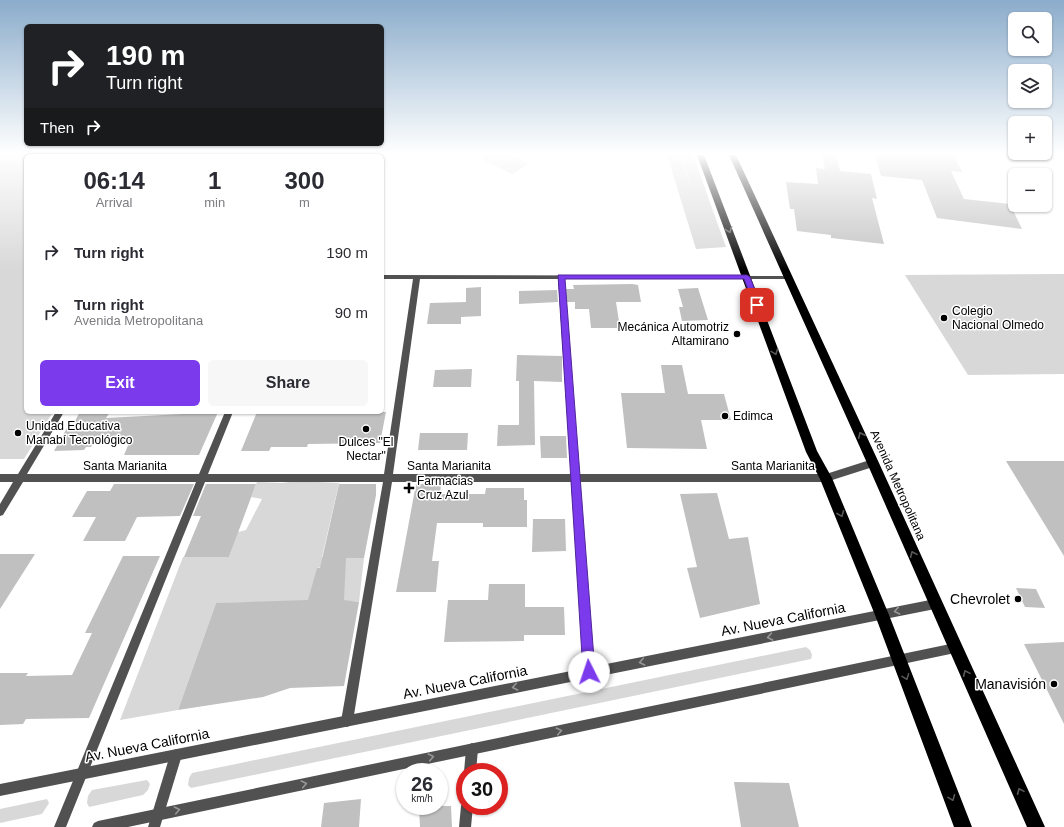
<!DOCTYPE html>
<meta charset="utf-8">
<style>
:root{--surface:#fff;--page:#f7f7f7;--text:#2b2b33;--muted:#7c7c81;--accent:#7c3aed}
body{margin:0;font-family:Arial,sans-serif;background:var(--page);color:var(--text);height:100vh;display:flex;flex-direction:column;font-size:15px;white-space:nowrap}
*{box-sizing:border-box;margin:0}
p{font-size:13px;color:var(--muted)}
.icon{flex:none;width:22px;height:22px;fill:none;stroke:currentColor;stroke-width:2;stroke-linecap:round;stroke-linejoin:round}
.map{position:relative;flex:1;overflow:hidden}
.side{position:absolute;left:24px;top:154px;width:360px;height:260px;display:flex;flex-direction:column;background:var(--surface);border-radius:6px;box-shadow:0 1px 3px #0004}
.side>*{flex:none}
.top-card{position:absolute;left:24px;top:24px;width:360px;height:122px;border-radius:6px;box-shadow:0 1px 3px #0004;background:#202124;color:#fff;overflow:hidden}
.controls{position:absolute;left:1008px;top:12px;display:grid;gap:8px}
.controls a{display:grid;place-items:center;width:44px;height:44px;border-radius:6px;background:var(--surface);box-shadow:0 1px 3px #0004;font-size:20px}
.speed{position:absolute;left:396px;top:763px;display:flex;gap:8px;font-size:20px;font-weight:700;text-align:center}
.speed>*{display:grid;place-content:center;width:52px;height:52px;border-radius:50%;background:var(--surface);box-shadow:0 1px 3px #0004;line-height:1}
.speed small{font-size:10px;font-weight:400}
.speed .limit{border:6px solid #d22;background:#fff;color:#111}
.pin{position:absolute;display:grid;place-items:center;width:34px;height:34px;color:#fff;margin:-17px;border-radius:8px;box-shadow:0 2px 6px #0006}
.me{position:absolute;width:44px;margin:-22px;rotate:356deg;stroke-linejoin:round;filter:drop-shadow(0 0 3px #0008)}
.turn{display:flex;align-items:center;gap:14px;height:84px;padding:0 16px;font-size:18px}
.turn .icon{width:52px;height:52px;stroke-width:2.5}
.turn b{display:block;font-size:28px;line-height:34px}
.then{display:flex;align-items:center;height:38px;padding:0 16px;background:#0003;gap:8px;font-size:15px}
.eta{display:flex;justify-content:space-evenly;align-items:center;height:68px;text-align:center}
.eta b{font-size:24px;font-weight:800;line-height:28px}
.button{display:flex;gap:8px;margin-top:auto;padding:8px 16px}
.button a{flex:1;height:46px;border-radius:6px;background:var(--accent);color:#fff;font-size:16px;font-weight:800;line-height:46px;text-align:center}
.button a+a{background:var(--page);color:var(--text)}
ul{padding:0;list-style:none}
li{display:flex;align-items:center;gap:12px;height:60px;padding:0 16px}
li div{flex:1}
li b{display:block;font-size:15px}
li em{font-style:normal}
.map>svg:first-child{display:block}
</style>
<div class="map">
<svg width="1064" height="827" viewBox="0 0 1064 827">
<rect width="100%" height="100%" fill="#fff"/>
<g fill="#d8d8d8">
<path d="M 0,155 L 207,155 L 26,156 L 26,412 L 53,412 L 24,459 L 0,459 Z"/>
<path d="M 482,155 L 516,155 L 514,156 L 528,164 L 512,174 L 485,161 Z"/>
<path d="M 667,155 L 680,155 L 693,193 L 681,155 L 693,155 L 726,247 L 696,249 Z"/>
<path d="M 1064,274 L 1064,374 L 968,375 L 905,275 Z"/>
<path d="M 297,481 L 339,483 L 322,557 L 364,558 L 359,602 L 337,600 L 323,567 L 317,568 L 322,602 L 216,603 L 178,710 L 120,720 L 183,557 L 229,557 L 238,532 L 246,530 L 262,499 L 251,497 L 257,482 L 282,483 Z"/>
<path d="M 806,647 L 810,650 L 812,655 L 811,659 L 191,788 L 188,785 L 189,778 L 192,773 Z"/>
<path d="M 147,780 L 150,784 L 148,790 L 143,795 L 89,807 L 87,803 L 88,796 L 92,790 Z"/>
<path d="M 47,799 L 49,803 L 42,814 L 0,823 L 0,809 Z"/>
</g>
<g fill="#c0c0c0">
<path d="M 822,155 L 836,155 L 840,171 L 871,174 L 877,199 L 872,198 L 884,244 L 831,238 L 831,235 L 797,231 L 794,209 L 790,209 L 786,182 L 818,184 L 816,168 L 825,169 Z"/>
<path d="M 875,155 L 954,155 L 962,172 L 951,171 L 964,199 L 1010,204 L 1022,229 L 937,218 L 922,180 L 881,176 Z"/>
<path d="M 632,284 L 638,285 L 641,302 L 616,302 L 620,328 L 591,328 L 589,309 L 575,309 L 575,302 L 567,302 L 566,289 L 574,289 L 573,285 Z"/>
<path d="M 481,287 L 481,316 L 461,317 L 461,324 L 427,324 L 430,303 L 466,302 L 466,288 Z"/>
<path d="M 698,288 L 708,320 L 682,321 L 679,307 L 683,307 L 678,289 Z"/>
<path d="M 557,290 L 558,302 L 519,304 L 519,291 Z"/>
<path d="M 517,355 L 562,356 L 562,382 L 534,381 L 535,445 L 497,446 L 498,425 L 519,425 L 519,381 L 516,381 Z"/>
<path d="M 661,365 L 682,365 L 688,394 L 724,394 L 731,420 L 701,420 L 707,449 L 627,448 L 621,393 L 665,393 Z"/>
<path d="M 472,369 L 471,387 L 433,387 L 435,370 Z"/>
<path d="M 80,412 L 110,412 L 106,418 L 183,414 L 184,412 L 218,412 L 199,455 L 124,455 L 129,443 L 93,444 L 91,447 L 86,447 L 84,450 L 54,451 L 67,428 L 71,428 Z"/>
<path d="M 257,412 L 281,412 L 281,414 L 386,412 L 380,443 L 308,444 L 307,447 L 271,447 L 269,451 L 241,451 Z"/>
<path d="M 420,433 L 468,433 L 467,450 L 418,450 Z"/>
<path d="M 540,436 L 566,436 L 567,458 L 541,458 Z"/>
<path d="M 1006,461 L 1064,461 L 1064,556 Z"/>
<path d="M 114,484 L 194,484 L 180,516 L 137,517 L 125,541 L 83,541 L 96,517 L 72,517 L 87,491 L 110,491 Z"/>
<path d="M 206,484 L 256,484 L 229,557 L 184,557 L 201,516 L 193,516 Z"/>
<path d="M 339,484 L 376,484 L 376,495 L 364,558 L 346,558 L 344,600 L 359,602 L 344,686 L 290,688 L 263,697 L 178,710 L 216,603 L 308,600 L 317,568 L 320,568 Z"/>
<path d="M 416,484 L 441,484 L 440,494 L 485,494 L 486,488 L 524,488 L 524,500 L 527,500 L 527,527 L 483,527 L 483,523 L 437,523 L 432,561 L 439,561 L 436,592 L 396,592 Z"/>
<path d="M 717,493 L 729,539 L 748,537 L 760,604 L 700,618 L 687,568 L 697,567 L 680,494 Z"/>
<path d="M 533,519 L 565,519 L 566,551 L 532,552 Z"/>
<path d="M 0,554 L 35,554 L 0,609 Z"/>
<path d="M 123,556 L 160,556 L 89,718 L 26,719 L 23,724 L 0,725 L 0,673 L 28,673 L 26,676 L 72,675 L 92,633 L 85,633 Z"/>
<path d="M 489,584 L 525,584 L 525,607 L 564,607 L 565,635 L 524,635 L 524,641 L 444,642 L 448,600 L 488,600 Z"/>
<path d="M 1016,588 L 1036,589 L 1045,608 L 1025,607 Z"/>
<path d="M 1064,642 L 1064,724 L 1024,644 Z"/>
<path d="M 734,782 L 789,783 L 799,827 L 741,827 Z"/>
<path d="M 361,799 L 359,827 L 321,827 L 324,803 Z"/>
<path d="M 419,806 L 451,806 L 452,827 L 420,827 Z"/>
</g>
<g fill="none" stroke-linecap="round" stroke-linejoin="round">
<g fill="#515151" fill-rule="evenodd">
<path d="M 382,275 L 790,276 L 791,277 L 788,279 L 564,279 L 579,474 L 826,474 L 873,459 L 876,460 L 877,463 L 876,466 L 826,482 L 580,482 L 594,672 L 593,676 L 589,677 L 585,676 L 584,672 L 571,482 L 392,482 L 353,721 L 351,725 L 347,727 L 343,725 L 341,721 L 383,482 L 205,482 L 66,827 L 54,827 L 196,482 L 23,482 L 3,515 L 0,516 L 0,504 L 13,482 L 0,482 L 0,474 L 18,474 L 56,412 L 64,412 L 27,474 L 199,474 L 225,412 L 233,412 L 208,474 L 384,474 L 413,279 L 382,279 ZM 420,279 L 558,279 L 571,474 L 393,474 Z"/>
<path d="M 472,743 L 476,745 L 478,749 L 476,772 L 465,772 L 465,774 L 464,772 L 466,749 L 468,745 Z"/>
<path d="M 176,749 L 180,751 L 182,755 L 160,827 L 148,827 L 170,755 L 172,751 Z"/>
<path d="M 465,801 L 465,806 L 473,806 L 471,827 L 459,827 L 461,806 L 463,802 Z"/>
</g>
<g fill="#515151" fill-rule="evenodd">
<path d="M 935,599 L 939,600 L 940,604 L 939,608 L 935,609 L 0,796 L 0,784 Z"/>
<path d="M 955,643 L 959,644 L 960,648 L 959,652 L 955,653 L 128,827 L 92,827 L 94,823 L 98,821 Z"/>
</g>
<g fill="#000" fill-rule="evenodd">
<path d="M 697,155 L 704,155 L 817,451 L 832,478 L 889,615 L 972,827 L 954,827 L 875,615 L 820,479 L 806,452 Z"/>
<path d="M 729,155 L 736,155 L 879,463 L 1045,827 L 1027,827 L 867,463 Z"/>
</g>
</g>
<defs><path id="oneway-chevron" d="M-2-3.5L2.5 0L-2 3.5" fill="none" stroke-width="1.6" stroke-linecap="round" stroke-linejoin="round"/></defs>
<g stroke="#595959">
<use href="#oneway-chevron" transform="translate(729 230) rotate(69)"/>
<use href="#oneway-chevron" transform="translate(775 352) rotate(69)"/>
<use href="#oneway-chevron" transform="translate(861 435) rotate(-115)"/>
<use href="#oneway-chevron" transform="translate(841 514) rotate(68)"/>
<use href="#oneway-chevron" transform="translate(913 554) rotate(-114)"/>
<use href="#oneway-chevron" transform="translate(966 673) rotate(-114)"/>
<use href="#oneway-chevron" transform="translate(906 677) rotate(69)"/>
<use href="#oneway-chevron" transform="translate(1020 791) rotate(-114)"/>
<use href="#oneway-chevron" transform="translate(952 798) rotate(69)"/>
</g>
<g stroke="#979797">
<use href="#oneway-chevron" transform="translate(897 611) rotate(169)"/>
<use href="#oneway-chevron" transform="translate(770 637) rotate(169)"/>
<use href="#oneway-chevron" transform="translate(642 662) rotate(169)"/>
<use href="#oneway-chevron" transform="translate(515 687) rotate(169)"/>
<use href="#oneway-chevron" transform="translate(559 731) rotate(-12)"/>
<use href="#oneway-chevron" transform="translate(431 757) rotate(-12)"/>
<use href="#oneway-chevron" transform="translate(304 784) rotate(-12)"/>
<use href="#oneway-chevron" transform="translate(177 810) rotate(-12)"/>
</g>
<linearGradient id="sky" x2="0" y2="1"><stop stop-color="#8baccb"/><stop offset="0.57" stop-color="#fff"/><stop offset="1" stop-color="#fff" stop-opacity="0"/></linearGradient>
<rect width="1064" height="270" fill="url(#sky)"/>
<path fill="#7c3aed" stroke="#51269a" d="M 558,275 L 747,275 L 750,277 L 761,305 L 757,307 L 754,306 L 744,279 L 565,279 L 595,672 L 593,677 L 589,679 L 585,677 L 583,672 Z"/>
<g fill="#000" stroke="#fff" stroke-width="1.5">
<circle cx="944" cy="318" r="4"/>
<circle cx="737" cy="334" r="4"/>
<circle cx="725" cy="416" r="4"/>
<circle cx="366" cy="429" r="4"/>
<circle cx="18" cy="433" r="4"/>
<path d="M407 482h4v4h4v4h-4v4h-4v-4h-4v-4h4z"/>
<circle cx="1018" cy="599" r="4"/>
<circle cx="1054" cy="684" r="4"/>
</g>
<g text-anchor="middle" stroke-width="3" stroke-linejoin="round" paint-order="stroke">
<g font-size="12" fill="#000" stroke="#fff" text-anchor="start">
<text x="952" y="315">Colegio<tspan x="952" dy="14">Nacional Olmedo</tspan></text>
<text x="729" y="331" text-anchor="end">Mecánica Automotriz<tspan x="729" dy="14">Altamirano</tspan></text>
<text x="733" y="420">Edimca</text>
<text x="26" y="430">Unidad Educativa<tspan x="26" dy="14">Manabí Tecnológico</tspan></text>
<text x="366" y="446" text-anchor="middle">Dulces "El<tspan x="366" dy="14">Nectar"</tspan></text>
<text x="417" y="485">Farmacias<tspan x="417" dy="14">Cruz Azul</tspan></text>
</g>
<g font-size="12" fill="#000" stroke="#fff">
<text x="125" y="470">Santa Marianita</text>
<text x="449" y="470">Santa Marianita</text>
<text x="773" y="470">Santa Marianita</text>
<text transform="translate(898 485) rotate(66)" y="4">Avenida Metropolitana</text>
</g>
<g font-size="14" fill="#000" stroke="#fff" text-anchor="end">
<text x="1010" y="604">Chevrolet</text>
<text x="1046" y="689">Manavisión</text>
</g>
<g font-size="14" fill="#000" stroke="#fff">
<text transform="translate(783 619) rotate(-11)" y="5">Av. Nueva California</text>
<text transform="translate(465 682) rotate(-11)" y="5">Av. Nueva California</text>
<text transform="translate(147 745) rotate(-11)" y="5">Av. Nueva California</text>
</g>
</g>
</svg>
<div class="controls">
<a><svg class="icon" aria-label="search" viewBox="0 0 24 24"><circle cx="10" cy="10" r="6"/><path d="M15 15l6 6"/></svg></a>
<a><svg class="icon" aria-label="layers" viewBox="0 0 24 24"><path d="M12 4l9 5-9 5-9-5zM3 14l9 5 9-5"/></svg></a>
<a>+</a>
<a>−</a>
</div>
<div class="speed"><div>26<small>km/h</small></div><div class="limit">30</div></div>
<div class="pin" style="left:757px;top:305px;background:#d93025"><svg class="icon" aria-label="arrive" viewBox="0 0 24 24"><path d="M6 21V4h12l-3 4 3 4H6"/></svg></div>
<svg class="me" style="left:589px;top:672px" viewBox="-20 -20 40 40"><circle r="19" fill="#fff"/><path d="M0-13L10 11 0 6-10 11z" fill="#7c3aed"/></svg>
<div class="top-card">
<div class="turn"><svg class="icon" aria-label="right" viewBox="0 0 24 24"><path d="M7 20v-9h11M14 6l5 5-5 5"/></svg><div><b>190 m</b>Turn right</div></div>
<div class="then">Then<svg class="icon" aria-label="right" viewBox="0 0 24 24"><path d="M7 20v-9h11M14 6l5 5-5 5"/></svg></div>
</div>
<section class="side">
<div class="eta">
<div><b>06:14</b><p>Arrival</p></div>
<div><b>1</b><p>min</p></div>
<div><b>300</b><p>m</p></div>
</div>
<ul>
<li><svg class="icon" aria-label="right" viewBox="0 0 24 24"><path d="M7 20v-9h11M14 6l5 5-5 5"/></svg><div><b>Turn right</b></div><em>190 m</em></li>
<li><svg class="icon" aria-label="right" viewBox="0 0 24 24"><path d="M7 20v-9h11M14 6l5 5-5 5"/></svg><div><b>Turn right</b><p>Avenida Metropolitana</p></div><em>90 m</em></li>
</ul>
<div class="button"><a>Exit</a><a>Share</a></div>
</section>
</div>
